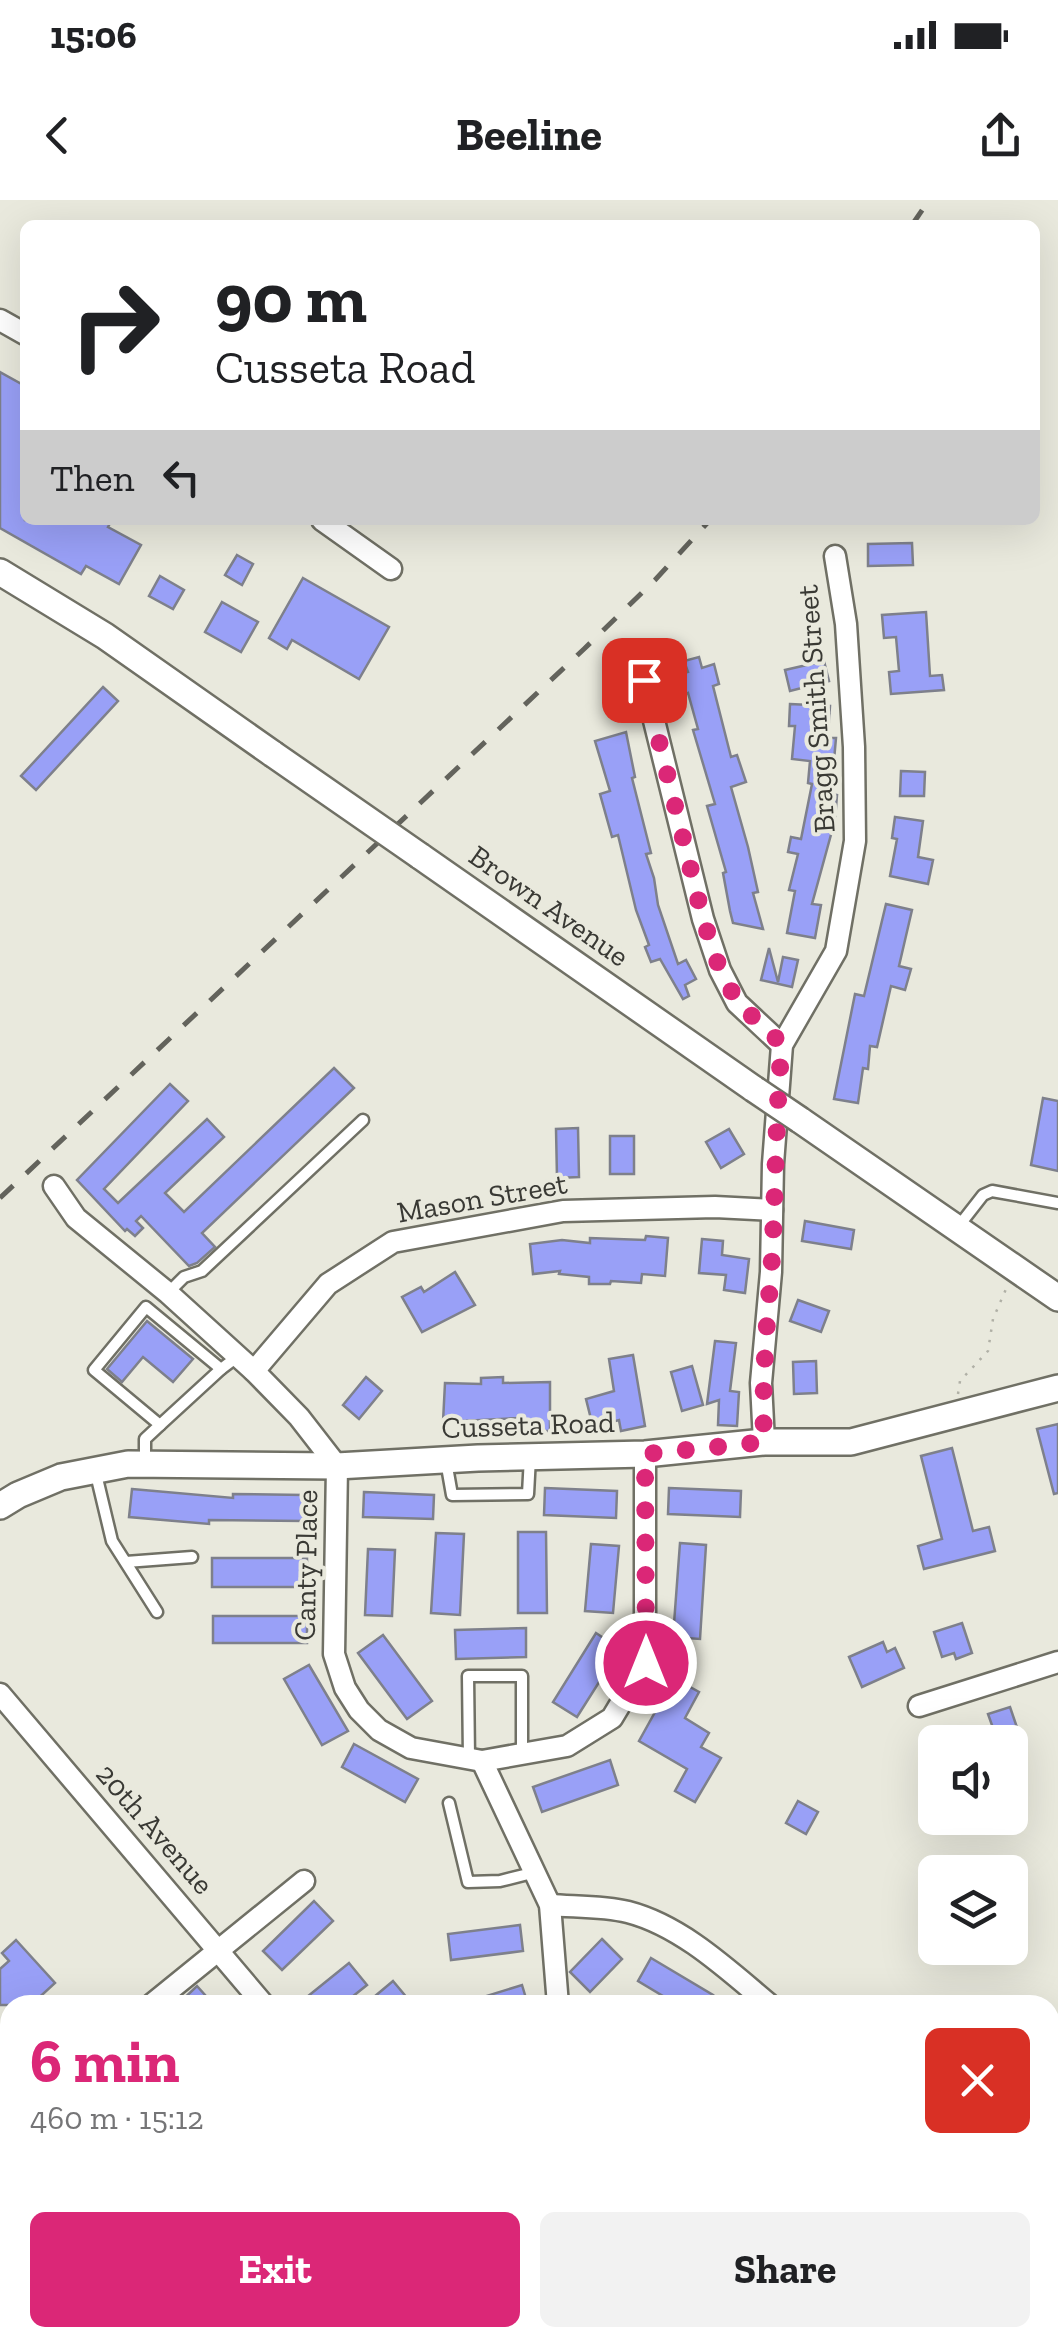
<!DOCTYPE html>
<meta charset="utf-8">
<style>
:root{--surface:#fff;--page:#f2f2f2;--text:#202124;--muted:#757577;--accent:#db2777}
body{margin:0;font-family:"Zilla Slab",serif;background:var(--page);color:var(--text);height:100vh;display:flex;flex-direction:column;font-size:38px;white-space:nowrap}
*{box-sizing:border-box;margin:0}
p{font-size:32px;color:var(--muted)}
.icon{flex:none;width:55px;height:55px;fill:none;stroke:currentColor;stroke-width:2;stroke-linecap:round;stroke-linejoin:round}
.map{position:relative;flex:1;overflow:hidden}
.panel{position:absolute;left:0px;top:1795px;width:1060px;height:352px;display:flex;flex-direction:column;background:var(--surface);border-radius:30px 30px 0 0;box-shadow:0 10px 40px #0002}
.panel>*{flex:none}
.guide{position:absolute;left:20px;top:20px;width:1020px;height:305px;border-radius:15px;box-shadow:0 10px 40px #0002;background:#fff;color:var(--text);overflow:hidden}
.fabs{position:absolute;left:918px;top:1525px;display:grid;gap:20px}
.fabs a{display:grid;place-items:center;width:110px;height:110px;border-radius:15px;background:var(--surface);box-shadow:0 10px 40px #0002;font-size:50px}
.pin{position:absolute;display:grid;place-items:center;width:85px;height:85px;color:#fff;margin:-42px;border-radius:20px;box-shadow:0 5px 15px #0006}
.me{position:absolute;width:110px;margin:-55px;rotate:0deg;stroke-linejoin:round;filter:drop-shadow(0 0 8px #0008)}
.turn{display:flex;align-items:center;gap:35px;height:210px;padding:0 30px;font-size:45px}
.turn .icon{width:130px;height:130px;stroke-width:2.5}
.turn b{display:block;font-size:70px;line-height:85px}
.then{display:flex;align-items:center;height:95px;padding:0 30px;background:#0003;gap:20px;font-size:38px}
.round{display:grid;place-items:center;flex:none;width:105px;height:105px;border-radius:15px;background:var(--page)}
.headline{display:flex;align-items:center;justify-content:space-between;height:170px;padding:0 30px}
h1{font-size:60px;font-weight:700;line-height:75px;color:var(--accent)}
.action{display:flex;gap:20px;margin-top:auto;padding:20px 30px}
.action a{flex:1;height:115px;border-radius:15px;background:var(--accent);color:#fff;font-size:40px;font-weight:700;line-height:115px;text-align:center}
.action a+a{background:var(--page);color:var(--text)}
.status{display:flex;justify-content:space-between;align-items:center;height:70px;padding:0 50px;background:var(--surface);direction:ltr}
.status svg{height:28px;fill:currentColor}
header{display:flex;justify-content:space-between;align-items:center;height:130px;padding:0 30px;background:var(--surface);font-size:45px;font-weight:700}
.map>svg:first-child{display:block}
</style>
<div class="status"><b>15:06</b><svg viewBox="0 0 49 12"><path d="M0 12V9h3v3zM5 12V6h3v6zM10 12V3h3v9zM15 12V0h3v12zM26 1h20v11H26zM47 4h2v5h-2z"/></svg></div>
<header><svg class="icon" aria-label="back" viewBox="0 0 24 24"><path d="M15 5l-7 7 7 7"/></svg>Beeline<svg class="icon" aria-label="share" viewBox="0 0 24 24"><path d="M12 15V3M7 8l5-5 5 5M5 13v7h14v-7"/></svg></header>
<div class="map">
<svg width="1058" height="2147" viewBox="0 0 1058 2147">
<rect width="100%" height="100%" fill="#e9e9dd"/>
<g fill="#99a0f7" stroke="#7e808b" stroke-width="2.5">
<path d="M 0,172 L 25,186 L 25,320 L 112,320 L 108,327 L 141,345 L 119,384 L 86,366 L 81,374 L 0,328 Z"/>
<path d="M 912,343 L 913,365 L 868,366 L 868,344 Z"/>
<path d="M 237,355 L 253,364 L 242,385 L 225,375 Z"/>
<path d="M 160,376 L 184,390 L 173,409 L 149,396 Z"/>
<path d="M 303,378 L 389,427 L 359,479 L 292,440 L 287,449 L 269,438 Z"/>
<path d="M 222,402 L 258,422 L 241,452 L 205,432 Z"/>
<path d="M 926,412 L 930,476 L 942,475 L 944,490 L 891,494 L 889,472 L 899,471 L 896,437 L 884,438 L 882,415 Z"/>
<path d="M 699,457 L 702,468 L 714,464 L 719,484 L 713,486 L 731,557 L 737,555 L 746,582 L 731,587 L 748,647 L 758,692 L 753,693 L 763,729 L 733,723 L 730,711 L 723,673 L 726,672 L 707,606 L 715,604 L 693,530 L 698,529 L 688,493 L 683,495 L 677,475 L 688,472 L 684,461 Z"/>
<path d="M 824,461 L 829,481 L 790,491 L 785,470 Z"/>
<path d="M 103,487 L 118,501 L 36,590 L 21,576 Z"/>
<path d="M 790,504 L 830,506 L 828,538 L 836,538 L 831,594 L 837,595 L 835,620 L 812,704 L 821,705 L 815,738 L 787,733 L 795,691 L 789,690 L 798,654 L 788,652 L 791,637 L 801,639 L 812,584 L 808,583 L 810,561 L 792,559 L 795,526 L 789,526 Z"/>
<path d="M 626,532 L 635,577 L 632,578 L 651,653 L 646,654 L 654,678 L 658,705 L 678,764 L 686,760 L 696,779 L 685,785 L 689,796 L 683,799 L 660,759 L 651,762 L 645,747 L 649,745 L 636,710 L 618,635 L 612,637 L 600,594 L 610,591 L 595,541 Z"/>
<path d="M 901,571 L 925,572 L 924,596 L 900,596 Z"/>
<path d="M 895,617 L 923,621 L 918,657 L 933,660 L 928,684 L 890,676 L 897,639 L 892,638 Z"/>
<path d="M 886,704 L 912,710 L 899,766 L 911,769 L 905,790 L 891,786 L 877,847 L 870,846 L 868,869 L 863,868 L 858,903 L 834,899 L 855,794 L 864,796 Z"/>
<path d="M 769,748 L 778,782 L 783,757 L 798,760 L 792,787 L 761,780 Z"/>
<path d="M 334,868 L 354,888 L 202,1033 L 215,1047 L 197,1063 L 189,1066 L 141,1016 L 136,1021 L 143,1028 L 135,1036 L 127,1029 L 125,1031 L 77,980 L 170,884 L 188,901 L 104,989 L 118,1003 L 207,919 L 224,937 L 165,993 L 184,1012 Z"/>
<path d="M 1043,898 L 1058,901 L 1058,971 L 1031,965 Z"/>
<path d="M 578,928 L 579,977 L 557,978 L 556,929 Z"/>
<path d="M 729,929 L 744,954 L 721,968 L 706,942 Z"/>
<rect x="610" y="936" width="24" height="38"/>
<path d="M 805,1021 L 854,1030 L 851,1049 L 802,1041 Z"/>
<path d="M 646,1036 L 668,1038 L 665,1076 L 642,1074 L 641,1083 L 611,1081 L 610,1084 L 589,1084 L 589,1077 L 559,1074 L 560,1071 L 533,1074 L 530,1044 L 562,1040 L 590,1043 L 590,1038 L 645,1040 Z"/>
<path d="M 702,1039 L 723,1041 L 722,1055 L 749,1059 L 745,1093 L 724,1090 L 726,1075 L 699,1073 Z"/>
<path d="M 455,1072 L 475,1105 L 422,1132 L 402,1097 L 421,1087 L 424,1092 Z"/>
<path d="M 798,1100 L 829,1111 L 821,1132 L 790,1121 Z"/>
<path d="M 147,1121 L 193,1159 L 173,1182 L 143,1157 L 122,1182 L 107,1169 Z"/>
<path d="M 715,1141 L 736,1143 L 730,1191 L 739,1192 L 737,1226 L 718,1225 L 719,1200 L 707,1204 Z"/>
<path d="M 633,1155 L 645,1226 L 621,1231 L 619,1220 L 593,1227 L 586,1199 L 614,1191 L 609,1159 Z"/>
<path d="M 816,1161 L 817,1193 L 794,1194 L 793,1162 Z"/>
<path d="M 692,1166 L 703,1205 L 682,1211 L 671,1172 Z"/>
<path d="M 366,1177 L 382,1191 L 359,1219 L 343,1205 Z"/>
<path d="M 503,1177 L 503,1183 L 550,1182 L 550,1231 L 519,1231 L 519,1218 L 443,1222 L 445,1183 L 481,1184 L 481,1178 Z"/>
<path d="M 1058,1224 L 1058,1293 L 1054,1294 L 1037,1229 Z"/>
<path d="M 952,1248 L 973,1331 L 989,1327 L 995,1351 L 924,1369 L 918,1346 L 942,1339 L 921,1256 Z"/>
<path d="M 545,1288 L 617,1291 L 616,1318 L 544,1315 Z"/>
<path d="M 669,1288 L 741,1291 L 740,1317 L 668,1314 Z"/>
<path d="M 132,1289 L 233,1298 L 233,1294 L 305,1295 L 304,1321 L 209,1320 L 209,1324 L 129,1317 Z"/>
<path d="M 364,1292 L 434,1295 L 433,1319 L 363,1317 Z"/>
<path d="M 518,1332 L 546,1332 L 547,1413 L 518,1413 Z"/>
<path d="M 436,1333 L 464,1334 L 460,1415 L 431,1413 Z"/>
<path d="M 680,1343 L 706,1345 L 700,1439 L 673,1437 Z"/>
<path d="M 591,1344 L 619,1346 L 613,1413 L 585,1411 Z"/>
<path d="M 368,1349 L 395,1350 L 392,1416 L 365,1415 Z"/>
<rect x="212" y="1358" width="95" height="29"/>
<rect x="213" y="1416" width="94" height="27"/>
<path d="M 962,1423 L 972,1453 L 956,1459 L 954,1453 L 942,1457 L 934,1432 Z"/>
<path d="M 526,1428 L 526,1457 L 456,1459 L 455,1430 Z"/>
<path d="M 596,1433 L 620,1449 L 577,1517 L 553,1502 Z"/>
<path d="M 383,1435 L 432,1501 L 407,1519 L 358,1453 Z"/>
<path d="M 883,1442 L 887,1452 L 895,1448 L 904,1468 L 862,1487 L 849,1457 Z"/>
<path d="M 309,1465 L 348,1531 L 322,1545 L 284,1479 Z"/>
<path d="M 674,1478 L 699,1492 L 685,1518 L 709,1533 L 701,1547 L 721,1558 L 695,1602 L 675,1591 L 687,1569 L 639,1541 Z"/>
<path d="M 1010,1507 L 1022,1542 L 998,1542 L 988,1514 Z"/>
<path d="M 354,1544 L 418,1579 L 405,1602 L 342,1567 Z"/>
<path d="M 610,1560 L 618,1585 L 542,1612 L 533,1587 Z"/>
<path d="M 798,1601 L 818,1612 L 806,1634 L 786,1623 Z"/>
<path d="M 314,1701 L 333,1721 L 282,1770 L 263,1751 Z"/>
<path d="M 520,1725 L 523,1751 L 451,1760 L 448,1734 Z"/>
<path d="M 602,1739 L 622,1759 L 590,1792 L 570,1772 Z"/>
<path d="M 16,1740 L 55,1783 L 31,1805 L 0,1805 L 0,1769 L 9,1761 L 2,1753 Z"/>
<path d="M 651,1758 L 713,1795 L 707,1805 L 678,1805 L 638,1781 Z"/>
<path d="M 349,1763 L 367,1785 L 342,1805 L 297,1805 Z"/>
<path d="M 393,1781 L 413,1805 L 381,1805 L 374,1797 Z"/>
<path d="M 522,1785 L 528,1805 L 468,1805 L 467,1802 Z"/>
<path d="M 197,1786 L 214,1805 L 177,1805 Z"/>
</g>
<g fill="none" stroke-linecap="round" stroke-linejoin="round">
<defs>
<g id="service">
<path d="M 958,1027 L 983,995 L 992,991 L 1058,1003"/>
<path d="M 168,1093 L 184,1077 L 202,1071 L 363,920"/>
<path d="M 160,1225 L 221,1169"/>
<path d="M 446,1261 L 452,1295 L 528,1294 L 530,1257"/>
<path d="M 145,1263 L 145,1239 L 160,1225 L 94,1170 L 146,1107 L 221,1169 L 237,1157"/>
<path d="M 95,1270 L 112,1341 L 157,1412"/>
<path d="M 126,1362 L 192,1357"/>
<path d="M 469,1558 L 468,1476 L 522,1476 L 522,1553"/>
<path d="M 449,1603 L 468,1682 L 500,1681 L 532,1673"/>
</g>
<g id="minor">
<path d="M 0,120 L 25,134"/>
<path d="M 322,320 L 391,369"/>
<path d="M 644,480 L 703,719 L 720,770 L 737,803 L 782,845"/>
<path d="M 54,986 L 76,1018 L 168,1093 L 254,1171 L 299,1217 L 337,1266 L 334,1454 L 345,1488 L 359,1510 L 379,1530 L 411,1548 L 482,1561 L 567,1546 L 612,1518 L 645,1463 L 645,1254"/>
<path d="M 254,1171 L 328,1084 L 393,1042 L 563,1011 L 715,1007 L 772,1010"/>
<path d="M 764,1242 L 761,1183 L 771,1072 L 773,964 L 782,845 L 836,751 L 855,641 L 854,547 L 846,424 L 835,356"/>
<path d="M 0,1494 L 264,1805"/>
<path d="M 919,1506 L 1058,1462"/>
<path d="M 482,1561 L 550,1705 L 558,1805"/>
<path d="M 550,1705 C 575,1707 603,1706 628,1712 C 682,1726 728,1770 770,1805"/>
<path d="M 151,1805 L 304,1681"/>
<path d="M 169,2138 L 177,2147"/>
<path d="M 527,2147 L 543,2138"/>
<path d="M 899,2147 L 903,2138"/>
</g>
<g id="tertiary">
<path d="M 0,372 L 105,436 L 273,554"/>
<path d="M 420,656 L 754,889"/>
<path d="M 800,920 L 1058,1098"/>
<path d="M 0,1306 L 18,1295 L 61,1277 L 128,1264 L 337,1266 L 478,1258 L 645,1254 L 764,1242 L 851,1242 L 1058,1188"/>
</g>
</defs>
<use href="#service" stroke="#707065" stroke-width="15"/>
<use href="#minor" stroke="#707065" stroke-width="25"/>
<use href="#tertiary" stroke="#707065" stroke-width="30"/>
<path stroke="#b0b0a6" stroke-width="2.5" stroke-dasharray="2.5 8" stroke-linecap="butt" d="M 958,1194 L 960,1181 L 988,1151 L 993,1119 L 1006,1089"/>
<use href="#service" stroke="#fff" stroke-width="10"/>
<use href="#minor" stroke="#fff" stroke-width="20"/>
<use href="#tertiary" stroke="#fff" stroke-width="25"/>
<g stroke="#63635c" stroke-width="5" stroke-dasharray="18 18" stroke-linecap="butt">
<path d="M 912,25 L 929,0"/>
<path d="M 0,998 L 584,449 L 655,380 L 710,320"/>
</g>
<defs>
<g id="tertiary-bridge">
<path d="M 273,554 L 420,656"/>
<path d="M 754,889 L 800,920"/>
</g>
</defs>
<use href="#tertiary-bridge" stroke="#707065" stroke-width="30" stroke-linecap="butt"/>
<use href="#tertiary-bridge" stroke="#fff" stroke-width="25"/>
</g>
<g fill="none" stroke-linecap="round" stroke-linejoin="round">
<path stroke="#db2777" stroke-width="18" stroke-dasharray="0 32.4" d="M 644,480 L 703,719 L 720,770 L 738,803 L 782,844 C 775,921 776,998 771,1074 C 766,1131 762,1185 764,1242 L 645,1254 L 646,1463"/>
</g>
<g text-anchor="middle" stroke-width="8" stroke-linejoin="round" paint-order="stroke">
<g font-size="30" fill="#393934" stroke="#e9e9dd">
<text transform="translate(816 509) rotate(-94)" y="10">Bragg Smith Street</text>
<text transform="translate(549 706) rotate(35)" y="10">Brown Avenue</text>
<text transform="translate(482 998) rotate(-10)" y="10">Mason Street</text>
<text transform="translate(528 1225) rotate(-2)" y="10">Cusseta Road</text>
<text transform="translate(306 1365) rotate(-89)" y="10">Canty Place</text>
<text transform="translate(155 1629) rotate(49)" y="10">20th Avenue</text>
</g>
</g>
</svg>
<div class="fabs">
<a><svg class="icon" aria-label="sound" viewBox="0 0 24 24"><path d="M4 9h4l5-4v14l-5-4H4zM17 9q2 3 0 6"/></svg></a>
<a><svg class="icon" aria-label="layers" viewBox="0 0 24 24"><path d="M12 4l9 5-9 5-9-5zM3 14l9 5 9-5"/></svg></a>
</div>
<div class="pin" style="left:644px;top:480px;background:#d93025"><svg class="icon" aria-label="arrive" viewBox="0 0 24 24"><path d="M6 21V4h12l-3 4 3 4H6"/></svg></div>
<svg class="me" style="left:646px;top:1463px" viewBox="-20 -20 40 40"><circle r="17" fill="#db2777" stroke="#fff" stroke-width="3"/><path d="M0-11L8 9 0 5-8 9z" fill="#fff"/></svg>
<div class="guide">
<div class="turn"><svg class="icon" aria-label="right" viewBox="0 0 24 24"><path d="M7 20v-9h11M14 6l5 5-5 5"/></svg><div><b>90 m</b>Cusseta Road</div></div>
<div class="then">Then<svg class="icon" aria-label="left" viewBox="0 0 24 24"><path d="M17 20v-9H6M10 6l-5 5 5 5"/></svg></div>
</div>
<section class="panel">
<div class="headline"><div><h1>6 min</h1><p>460 m · 15:12</p></div><a class="round" style="background:#d93025;color:#fff"><svg class="icon" aria-label="close" viewBox="0 0 24 24"><path d="M6 6l12 12M18 6L6 18"/></svg></a></div>
<div class="action"><a>Exit</a><a>Share</a></div>
</section>
</div>
